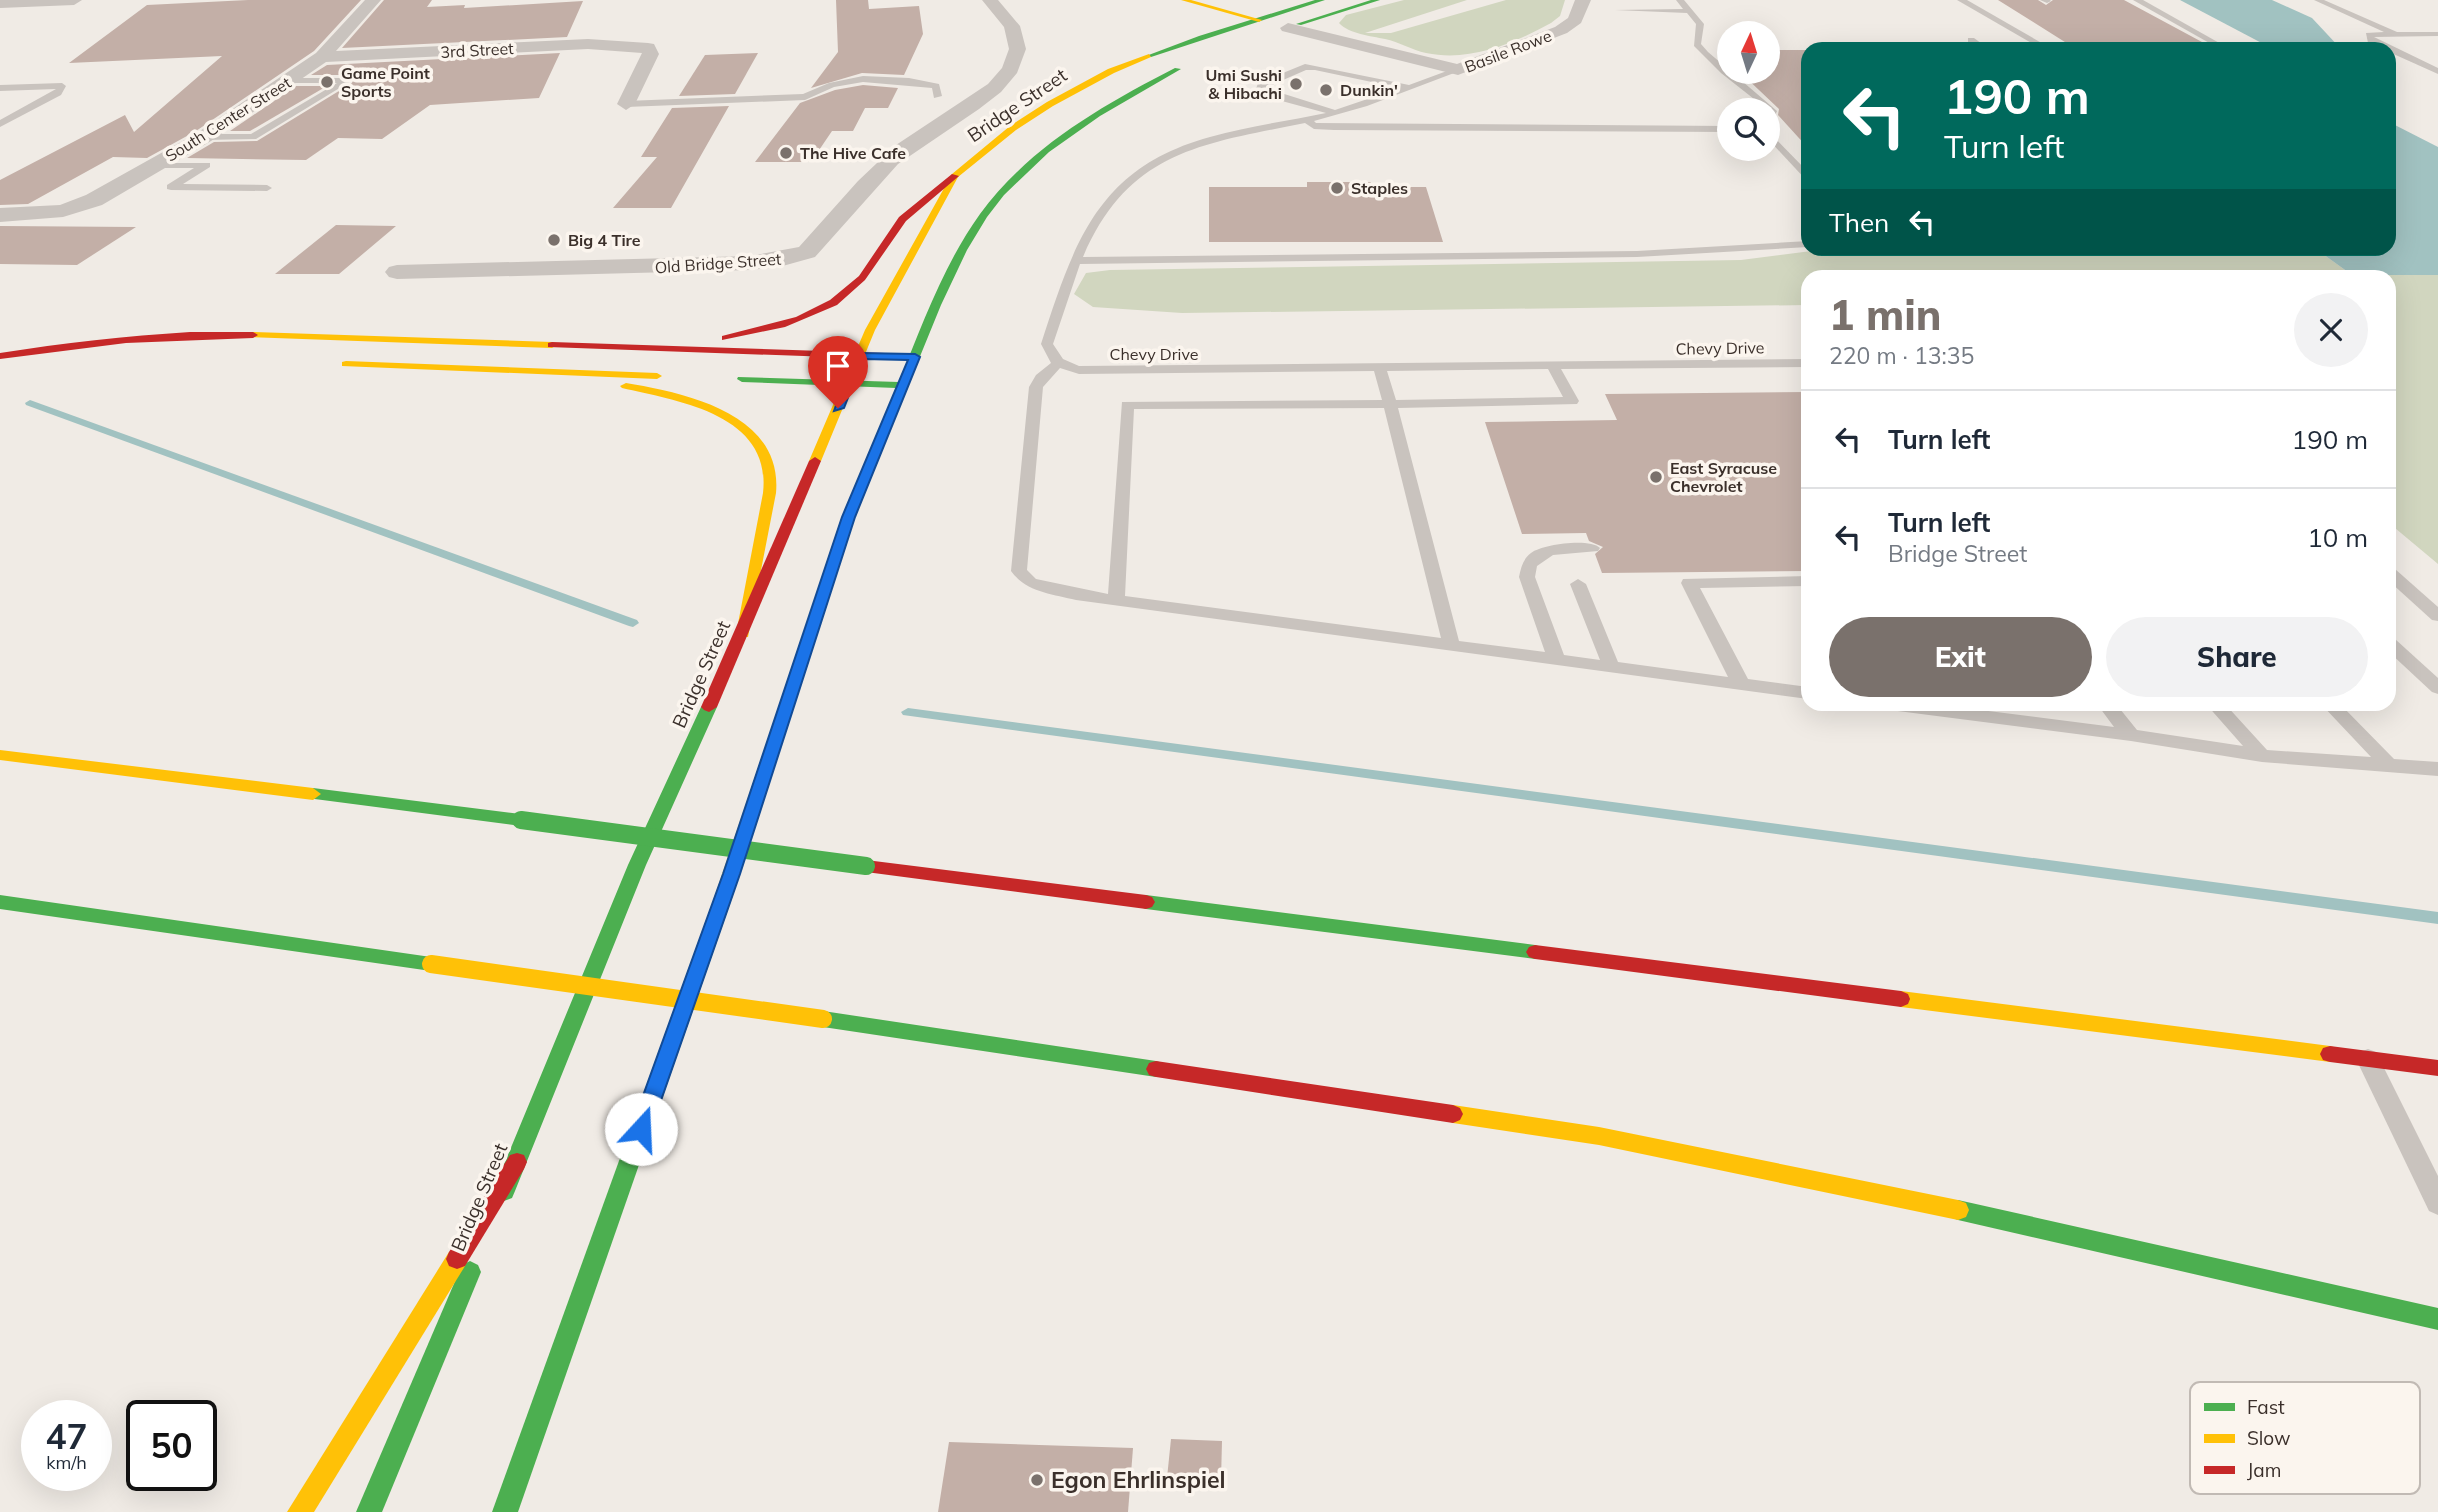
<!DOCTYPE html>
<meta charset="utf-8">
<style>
:root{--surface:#fff;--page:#f2f2f3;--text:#1f2937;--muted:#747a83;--line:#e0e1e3;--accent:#7a716c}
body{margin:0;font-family:Mulish,sans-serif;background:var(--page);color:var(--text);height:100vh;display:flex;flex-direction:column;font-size:26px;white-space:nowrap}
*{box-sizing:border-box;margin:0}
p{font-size:23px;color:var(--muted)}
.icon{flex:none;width:38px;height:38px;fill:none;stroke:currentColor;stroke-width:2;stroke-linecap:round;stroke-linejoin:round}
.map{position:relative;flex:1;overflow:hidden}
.details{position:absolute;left:1801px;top:270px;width:595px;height:441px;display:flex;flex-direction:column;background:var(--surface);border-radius:21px;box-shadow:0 7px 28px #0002}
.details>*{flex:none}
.hud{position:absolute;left:1801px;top:42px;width:595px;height:214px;border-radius:21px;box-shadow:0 7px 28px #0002;background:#00695c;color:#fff;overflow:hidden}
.needle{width:46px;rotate:4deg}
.tools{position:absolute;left:1717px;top:21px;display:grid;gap:14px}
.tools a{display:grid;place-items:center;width:63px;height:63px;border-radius:50%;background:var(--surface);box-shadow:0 7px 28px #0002;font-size:35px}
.speed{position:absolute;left:21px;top:1400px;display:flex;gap:14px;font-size:35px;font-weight:700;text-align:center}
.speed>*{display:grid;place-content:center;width:91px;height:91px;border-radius:50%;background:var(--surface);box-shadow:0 7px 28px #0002;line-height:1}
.speed small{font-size:18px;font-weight:400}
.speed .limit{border:4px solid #111;border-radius:10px;background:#fff;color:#111}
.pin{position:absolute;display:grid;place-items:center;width:60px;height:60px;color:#fff;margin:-72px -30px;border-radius:50% 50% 50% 0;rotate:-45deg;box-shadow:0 0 7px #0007}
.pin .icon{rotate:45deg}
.me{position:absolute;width:77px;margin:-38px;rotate:20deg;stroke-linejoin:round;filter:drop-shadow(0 0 5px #0008)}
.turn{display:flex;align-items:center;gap:24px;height:147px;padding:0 28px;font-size:32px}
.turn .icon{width:91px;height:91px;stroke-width:2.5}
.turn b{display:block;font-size:49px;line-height:60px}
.then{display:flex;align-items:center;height:66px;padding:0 28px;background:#0003;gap:14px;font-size:26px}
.round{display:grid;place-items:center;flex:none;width:74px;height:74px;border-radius:37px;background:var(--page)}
.head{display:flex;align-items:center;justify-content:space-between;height:119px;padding:0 28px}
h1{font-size:42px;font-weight:800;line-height:52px;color:var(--accent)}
.button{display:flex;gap:14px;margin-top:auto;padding:14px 28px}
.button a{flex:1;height:80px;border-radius:42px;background:var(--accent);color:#fff;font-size:28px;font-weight:800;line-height:80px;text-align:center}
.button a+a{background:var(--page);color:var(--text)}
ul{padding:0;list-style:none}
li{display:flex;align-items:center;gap:21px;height:98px;padding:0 28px;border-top:2px solid var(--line)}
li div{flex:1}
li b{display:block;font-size:26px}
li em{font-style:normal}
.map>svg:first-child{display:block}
</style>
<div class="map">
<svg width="2438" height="1512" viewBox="0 0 2438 1512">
<rect width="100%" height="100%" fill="#f0ebe5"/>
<g fill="#d1d6bf">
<path d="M 1404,0 L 1467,0 L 1365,33 L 1391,33 L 1506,0 L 1565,0 L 1560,16 L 1551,23 C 1513,44 1470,62 1426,53 C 1412,50 1399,42 1385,39 C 1371,36 1349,34 1339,23 L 1346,15 Z"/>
<path d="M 1835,248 L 2316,249 L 2352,275 L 2438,275 L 2438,564 L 2389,523 L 2389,276 L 1808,276 L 1808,305 L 1182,313 L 1093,307 L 1074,294 L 1086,273 L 1110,270 L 1741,260 Z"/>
</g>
<g fill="#a1c2c1">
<path d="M 2180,0 L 2272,0 L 2312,18 L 2341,49 L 2273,49 Z"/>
<path d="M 2389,122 L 2438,147 L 2438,275 L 2352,275 L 2316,249 L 2389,248 Z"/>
</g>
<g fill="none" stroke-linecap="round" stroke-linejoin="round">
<g fill="#a1c2c1" fill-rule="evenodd">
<path d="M 30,400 L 637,620 L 639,623 L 633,627 L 629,626 L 26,405 L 25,403 Z"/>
<path d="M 908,708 L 2438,912 L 2438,924 L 903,715 L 901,712 Z"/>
</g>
</g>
<g fill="#c3afa7">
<path d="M 248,0 L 361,0 L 314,51 L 196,131 L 147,158 L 113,157 L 28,204 L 0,205 L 0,180 L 125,115 L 134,132 L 222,56 L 69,63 L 147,5 Z"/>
<path d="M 384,0 L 432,0 L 427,7 L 465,5 L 464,8 L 583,1 L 567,37 L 342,48 Z"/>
<path d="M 836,0 L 868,0 L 869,9 L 919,6 L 923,34 L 904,75 L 862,73 L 811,88 L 838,52 Z"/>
<path d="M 1998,0 L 2038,0 L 2046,5 L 2053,0 L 2124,0 L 2215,49 L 2076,49 Z"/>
<path d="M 1768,50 L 1808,50 L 1808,148 L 1778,115 L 1779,109 L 1740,72 L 1768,72 Z"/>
<path d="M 560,53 L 539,98 L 430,105 L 382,139 L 338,138 L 306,160 L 187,158 L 214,142 L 257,141 L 352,83 L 353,79 L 347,75 L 311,75 L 327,65 Z"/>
<path d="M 758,53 L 735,94 L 679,96 L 705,55 Z"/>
<path d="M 863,85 L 898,88 L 888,108 L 865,108 L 853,131 L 832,131 L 811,162 L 755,162 L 800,103 L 835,90 Z"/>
<path d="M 296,86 L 327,86 L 250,131 L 230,131 Z"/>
<path d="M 729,106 L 671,208 L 613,208 L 657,157 L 641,157 L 672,108 Z"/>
<path d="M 1307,182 L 1371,182 L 1372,187 L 1426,187 L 1443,242 L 1209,242 L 1209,187 L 1307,187 Z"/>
<path d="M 336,225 L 396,226 L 339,274 L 275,274 Z"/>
<path d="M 0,226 L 136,227 L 77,265 L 0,264 Z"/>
<path d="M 1808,392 L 1808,571 L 1602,573 L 1595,554 L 1603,547 L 1589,541 L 1586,533 L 1522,534 L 1485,422 L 1617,420 L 1605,394 Z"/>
<path d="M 1171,1439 L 1222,1441 L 1221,1480 L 1167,1478 Z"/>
<path d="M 949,1442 L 1133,1448 L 1128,1512 L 938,1512 Z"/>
</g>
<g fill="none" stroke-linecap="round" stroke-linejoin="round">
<g fill="#c9c3be" fill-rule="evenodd">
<path d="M 1676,0 L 1684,0 L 1704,24 L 1701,44 L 1708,52 L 1777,111 L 1771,125 L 1768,126 L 1768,110 L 1721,73 L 1694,46 L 1696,24 L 1687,13 L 1615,10 L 1683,9 Z"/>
<path d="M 1957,0 L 1967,0 L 2052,49 L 2042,49 Z"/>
<path d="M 2040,0 L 2050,0 L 2051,1 L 2047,3 Z"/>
<path d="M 2133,0 L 2143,0 L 2230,49 L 2220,49 Z"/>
<path d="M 2314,0 L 2324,0 L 2397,32 L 2438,32 L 2438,36 L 2374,37 L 2438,68 L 2438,74 L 2389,52 L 2389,49 L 2368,43 L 2366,33 L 2384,32 Z"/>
<path d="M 1968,38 L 1974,38 L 1989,49 L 1979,49 L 1968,42 Z"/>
<path d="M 1305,64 L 1409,85 L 1455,68 L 1462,70 L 1367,106 L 1314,121 L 1316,123 L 1729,126 L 1729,132 L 1334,130 L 1314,129 L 1305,123 C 1203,144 1129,150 1083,257 L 1637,251 L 1808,241 L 1808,247 L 1637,257 L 1080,264 L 1053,344 L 1063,359 L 1079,366 L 1808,359 L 1808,367 L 1561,369 L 1579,401 L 1577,404 L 1398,408 L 1459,641 L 1545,652 L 1519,577 C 1521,567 1523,559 1531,553 C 1543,544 1590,538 1600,548 L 1598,551 L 1553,555 L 1537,566 L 1535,577 L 1564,655 L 1600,660 L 1570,584 L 1578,579 L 1586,584 L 1618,662 L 1728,677 L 1681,583 L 1683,579 L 1808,576 L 1808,586 L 1700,588 L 1748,679 L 1808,687 L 1808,699 L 1076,600 C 1052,594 1026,592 1011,571 L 1029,387 L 1036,375 L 1051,363 L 1041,344 C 1074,243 1097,168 1210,137 C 1248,126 1288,121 1326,113 L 1264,96 L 1256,89 L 1258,83 ZM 1306,70 L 1315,70 L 1400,88 L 1335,110 L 1265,88 ZM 1060,368 L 1079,374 L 1374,371 L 1382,400 L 1122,402 L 1108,594 L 1036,579 L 1027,570 L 1043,387 ZM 1548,369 L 1563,397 L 1396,400 L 1387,371 ZM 1384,408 L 1441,638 L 1125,596 L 1134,409 Z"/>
<path d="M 863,76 L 909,78 L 939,84 L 942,96 L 934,98 L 932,88 L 863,82 L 834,87 L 805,100 L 626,107 L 621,104 L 626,101 L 803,94 L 829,83 Z"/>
<path d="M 287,78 L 347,78 L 351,81 L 256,139 L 204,140 L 199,137 L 204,134 L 251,134 L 337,83 L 290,83 Z"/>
<path d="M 62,83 L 66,86 L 61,95 L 0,127 L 0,120 L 56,89 L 0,91 L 0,85 Z"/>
<path d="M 1768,131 L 1808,172 L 1808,182 L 1768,139 Z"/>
<path d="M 152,163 L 210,163 L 210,167 L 183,184 L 267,185 L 272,188 L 267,191 L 171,190 L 167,189 L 167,185 L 194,168 L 156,168 L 152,167 Z"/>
<path d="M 2389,567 L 2395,569 L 2438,607 L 2438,621 L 2432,620 L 2389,581 Z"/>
<path d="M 2389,638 L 2395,639 L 2438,678 L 2438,694 L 2432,692 L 2389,652 Z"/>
<path d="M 1881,704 L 1933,704 L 2114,727 L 2097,704 L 2116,704 L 2137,730 L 2243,746 L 2206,704 L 2225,704 L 2267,750 L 2371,757 L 2321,704 L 2340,704 L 2394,759 L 2438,762 L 2438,776 L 2262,762 L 2131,741 L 1890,710 Z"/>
<path d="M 2368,1049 L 2376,1052 L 2438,1176 L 2438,1215 L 2429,1211 L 2356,1059 L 2360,1052 Z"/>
</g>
<g fill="#c9c3be" fill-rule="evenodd">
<path d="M 0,0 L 82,0 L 74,5 L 0,8 Z"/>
<path d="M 365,0 L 381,0 L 336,51 L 588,39 L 648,43 L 654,44 L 659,54 L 635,104 L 626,110 L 617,104 L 642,53 L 588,49 L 326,62 L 211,141 L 102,205 L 63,217 L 0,222 L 0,208 L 60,205 L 86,195 L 197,133 L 316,53 Z"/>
<path d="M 982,0 L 998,0 L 1020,26 L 1026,49 L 1017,73 L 1001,92 L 979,109 L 898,164 L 815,257 L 779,267 L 750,270 L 397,279 L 389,277 L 385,272 L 389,267 L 397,265 L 750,256 L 799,247 L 858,181 L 896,145 L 988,84 L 1002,68 L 1009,49 L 1004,27 Z"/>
<path d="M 1575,0 L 1591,0 L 1581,23 L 1567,33 L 1458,75 L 1282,31 L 1280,28 L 1288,23 L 1457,64 L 1555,27 L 1568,18 Z"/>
</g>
<g fill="#4caf50" fill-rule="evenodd">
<path d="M 1315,0 L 1325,0 L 1151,57 L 1146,56 L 1199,36 Z"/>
<path d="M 1371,0 L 1380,0 L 1301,25 L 1296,24 Z"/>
<path d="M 1175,68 L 1181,69 L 1100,116 L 1049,152 L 1004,195 L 987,217 L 967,250 L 941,305 L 856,513 L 850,517 L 846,516 L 844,513 L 896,388 L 742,382 L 737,379 L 738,377 L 899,382 C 922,325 944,264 980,214 C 1029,147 1103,105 1175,68 Z"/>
<path d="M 709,702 L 717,707 L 646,865 L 515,1191 L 512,1198 L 504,1201 L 496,1198 L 493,1191 L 628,865 L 701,707 Z"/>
<path d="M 313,788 L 521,814 L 527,816 L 529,820 L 527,824 L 521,826 L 307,798 L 305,794 Z"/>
<path d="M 722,894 L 728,896 L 731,901 L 518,1512 L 492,1512 L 713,901 L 716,896 Z"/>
<path d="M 0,895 L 431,957 L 437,959 L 440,964 L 437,969 L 431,971 L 0,909 Z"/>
<path d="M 1146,895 L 1535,945 L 1541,947 L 1544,952 L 1541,957 L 1535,959 L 1146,909 L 1140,907 L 1137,902 L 1140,897 Z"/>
<path d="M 823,1011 L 1156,1061 L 1163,1063 L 1166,1069 L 1163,1075 L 1156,1077 L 823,1027 L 816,1024 L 813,1019 L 816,1014 Z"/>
<path d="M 1958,1200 L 2438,1308 L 2438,1330 L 1958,1220 L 1950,1217 L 1947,1210 L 1950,1203 Z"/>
<path d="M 470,1261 L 478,1265 L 481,1272 L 382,1512 L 356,1512 L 462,1265 Z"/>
</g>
<g fill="#ffc107" fill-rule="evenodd">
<path d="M 1181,0 L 1191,0 L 1262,20 L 1259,22 Z"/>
<path d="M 1149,54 L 1151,57 L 1114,73 L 1053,106 L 1016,130 L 958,177 L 875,330 L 821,461 L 815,465 L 811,464 L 809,461 L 865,330 L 952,174 L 1010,126 L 1047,102 L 1108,69 Z"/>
<path d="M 253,332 L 552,342 L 557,345 L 552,348 L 249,337 L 248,335 Z"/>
<path d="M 346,361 L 657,373 L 662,376 L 657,379 L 342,366 L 342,362 Z"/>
<path d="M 626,383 C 685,393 783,413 776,493 L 748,637 L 738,637 L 736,634 L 763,493 C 772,414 678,401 622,388 L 620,386 Z"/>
<path d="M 850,509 L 856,513 L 731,901 L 728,906 L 716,906 L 713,901 L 844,513 Z"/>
<path d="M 0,750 L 313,788 L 321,794 L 313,800 L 0,760 Z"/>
<path d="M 1901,991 L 2330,1046 L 2337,1048 L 2340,1054 L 2337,1060 L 2330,1062 L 1901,1007 L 1894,1004 L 1892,999 L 1894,994 Z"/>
<path d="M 1453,1105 L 1599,1127 L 1958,1200 L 1966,1203 L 1969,1210 L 1966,1217 L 1958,1220 L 1599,1145 L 1453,1123 L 1446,1120 L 1443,1114 L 1446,1108 Z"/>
<path d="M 457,1249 L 465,1252 L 468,1259 L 465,1266 L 314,1512 L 287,1512 L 449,1252 Z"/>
</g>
<g fill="#c62828" fill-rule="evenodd">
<path d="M 952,174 L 959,176 L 906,221 L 865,280 L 837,305 L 785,327 L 722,340 L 722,336 L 796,317 L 830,300 L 859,276 L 899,217 Z"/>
<path d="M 190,332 L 253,332 L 258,335 L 253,338 L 126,343 L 0,359 L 0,353 C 63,343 126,336 190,332 Z"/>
<path d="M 552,342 L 915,354 L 920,357 L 915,360 L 548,347 L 548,343 Z"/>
<path d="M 815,457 L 821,461 L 717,707 L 709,712 L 704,710 L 701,707 L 809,461 Z"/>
<path d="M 866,860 L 1146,895 L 1152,897 L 1155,902 L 1152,907 L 1146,909 L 866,872 L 860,870 L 857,866 L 860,862 Z"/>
<path d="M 1535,945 L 1901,991 L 1908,994 L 1910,999 L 1908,1004 L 1901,1007 L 1535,959 L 1529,957 L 1526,952 L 1529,947 Z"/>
<path d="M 2330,1046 L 2438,1060 L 2438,1076 L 2330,1062 L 2323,1060 L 2320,1054 L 2323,1048 Z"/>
<path d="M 1156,1061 L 1453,1105 L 1460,1108 L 1463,1114 L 1460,1120 L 1453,1123 L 1156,1077 L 1149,1075 L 1146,1069 L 1149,1063 Z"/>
<path d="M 517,1153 L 524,1155 L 527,1162 L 524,1169 L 465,1266 L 457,1269 L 449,1266 L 446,1259 L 449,1252 L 510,1155 Z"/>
</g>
<path stroke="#4caf50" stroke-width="18" d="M 521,820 L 866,866"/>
<path stroke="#ffc107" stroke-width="18" d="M 431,964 L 823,1019"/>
</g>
<path fill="#1a73e8" stroke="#114b97" stroke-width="2" d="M 859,353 L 915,354 L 920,357 L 855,517 L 740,874 L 651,1129 L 648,1135 L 641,1138 L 634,1135 L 631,1129 L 723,874 L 842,517 L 908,360 L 863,359 L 844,408 L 834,411 L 854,356 Z"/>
<g fill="#7a716c" stroke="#fbf5ee" stroke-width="2.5">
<circle cx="327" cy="82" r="7"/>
<circle cx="1296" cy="84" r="7"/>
<circle cx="1326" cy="90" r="7"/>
<circle cx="786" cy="153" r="7"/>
<circle cx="1337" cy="188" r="7"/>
<circle cx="554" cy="240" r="7"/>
<circle cx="1656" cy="477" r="7"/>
<circle cx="1037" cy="1480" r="7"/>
</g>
<g text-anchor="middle" stroke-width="7" stroke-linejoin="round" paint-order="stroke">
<g font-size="16" fill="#3b302b" stroke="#fbf5ee">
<text transform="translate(477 50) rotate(-3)" y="6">3rd Street</text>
<text transform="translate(1508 51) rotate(-21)" y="6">Basile Rowe</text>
<text transform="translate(228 119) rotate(-32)" y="6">South Center Street</text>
<text transform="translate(718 263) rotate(-4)" y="6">Old Bridge Street</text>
<text transform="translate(1720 348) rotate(-1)" y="6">Chevy Drive</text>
<text x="1154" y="360">Chevy Drive</text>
</g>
<g font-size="16" font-weight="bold" fill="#3b302b" stroke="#fbf5ee" text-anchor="start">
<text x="341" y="79">Game Point<tspan x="341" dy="18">Sports</tspan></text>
<text x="1282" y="81" text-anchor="end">Umi Sushi<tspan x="1282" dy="18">&amp; Hibachi</tspan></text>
<text x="1340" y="96">Dunkin'</text>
<text x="800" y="159">The Hive Cafe</text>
<text x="1351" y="194">Staples</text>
<text x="568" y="246">Big 4 Tire</text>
<text x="1670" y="474">East Syracuse<tspan x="1670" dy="18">Chevrolet</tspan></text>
</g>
<g font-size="19" fill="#3b302b" stroke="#fbf5ee">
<text transform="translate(1017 105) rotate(-34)" y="7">Bridge Street</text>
<text transform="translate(701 674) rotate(-66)" y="7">Bridge Street</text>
<text transform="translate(479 1197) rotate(-67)" y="7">Bridge Street</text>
</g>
<g font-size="23" font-weight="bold" fill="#3b302b" stroke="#fbf5ee" text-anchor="start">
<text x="1051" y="1488">Egon Ehrlinspiel</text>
</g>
</g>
<rect x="2190" y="1382" width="230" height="112" rx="10" fill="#fbf5ee" stroke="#c1bab4" stroke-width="2"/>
<rect x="2204" y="1403" width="31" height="8" fill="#4caf50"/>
<rect x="2204" y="1434" width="31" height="9" fill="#ffc107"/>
<rect x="2204" y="1466" width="31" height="8" fill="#c62828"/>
<g font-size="19" fill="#3b302b">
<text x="2247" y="1414">Fast</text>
<text x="2247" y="1445">Slow</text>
<text x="2247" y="1477">Jam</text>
</g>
</svg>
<div class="tools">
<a><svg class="needle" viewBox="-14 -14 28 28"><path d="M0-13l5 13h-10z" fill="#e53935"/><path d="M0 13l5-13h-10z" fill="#747a83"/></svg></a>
<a><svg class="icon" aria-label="search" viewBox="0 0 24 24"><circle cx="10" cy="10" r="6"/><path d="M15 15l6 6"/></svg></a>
</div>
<div class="speed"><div>47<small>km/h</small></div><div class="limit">50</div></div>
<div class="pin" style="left:838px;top:408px;background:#d93025"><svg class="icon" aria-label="arrive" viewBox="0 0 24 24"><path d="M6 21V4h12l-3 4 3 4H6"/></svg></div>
<svg class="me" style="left:641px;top:1129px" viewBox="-20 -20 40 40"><circle r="19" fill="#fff"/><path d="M0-13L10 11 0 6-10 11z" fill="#1a73e8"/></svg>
<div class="hud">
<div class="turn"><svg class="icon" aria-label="left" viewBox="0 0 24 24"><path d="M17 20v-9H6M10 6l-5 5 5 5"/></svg><div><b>190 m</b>Turn left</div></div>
<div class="then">Then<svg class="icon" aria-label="left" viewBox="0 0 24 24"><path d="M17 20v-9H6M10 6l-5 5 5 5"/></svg></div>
</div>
<section class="details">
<div class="head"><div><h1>1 min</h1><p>220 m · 13:35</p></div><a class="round"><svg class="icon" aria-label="close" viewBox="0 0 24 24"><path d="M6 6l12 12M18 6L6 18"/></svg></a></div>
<ul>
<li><svg class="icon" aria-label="left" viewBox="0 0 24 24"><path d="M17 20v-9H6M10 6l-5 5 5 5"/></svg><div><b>Turn left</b></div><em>190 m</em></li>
<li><svg class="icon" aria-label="left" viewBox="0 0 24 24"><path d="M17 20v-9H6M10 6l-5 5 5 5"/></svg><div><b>Turn left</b><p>Bridge Street</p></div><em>10 m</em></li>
</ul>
<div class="button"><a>Exit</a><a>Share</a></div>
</section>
</div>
